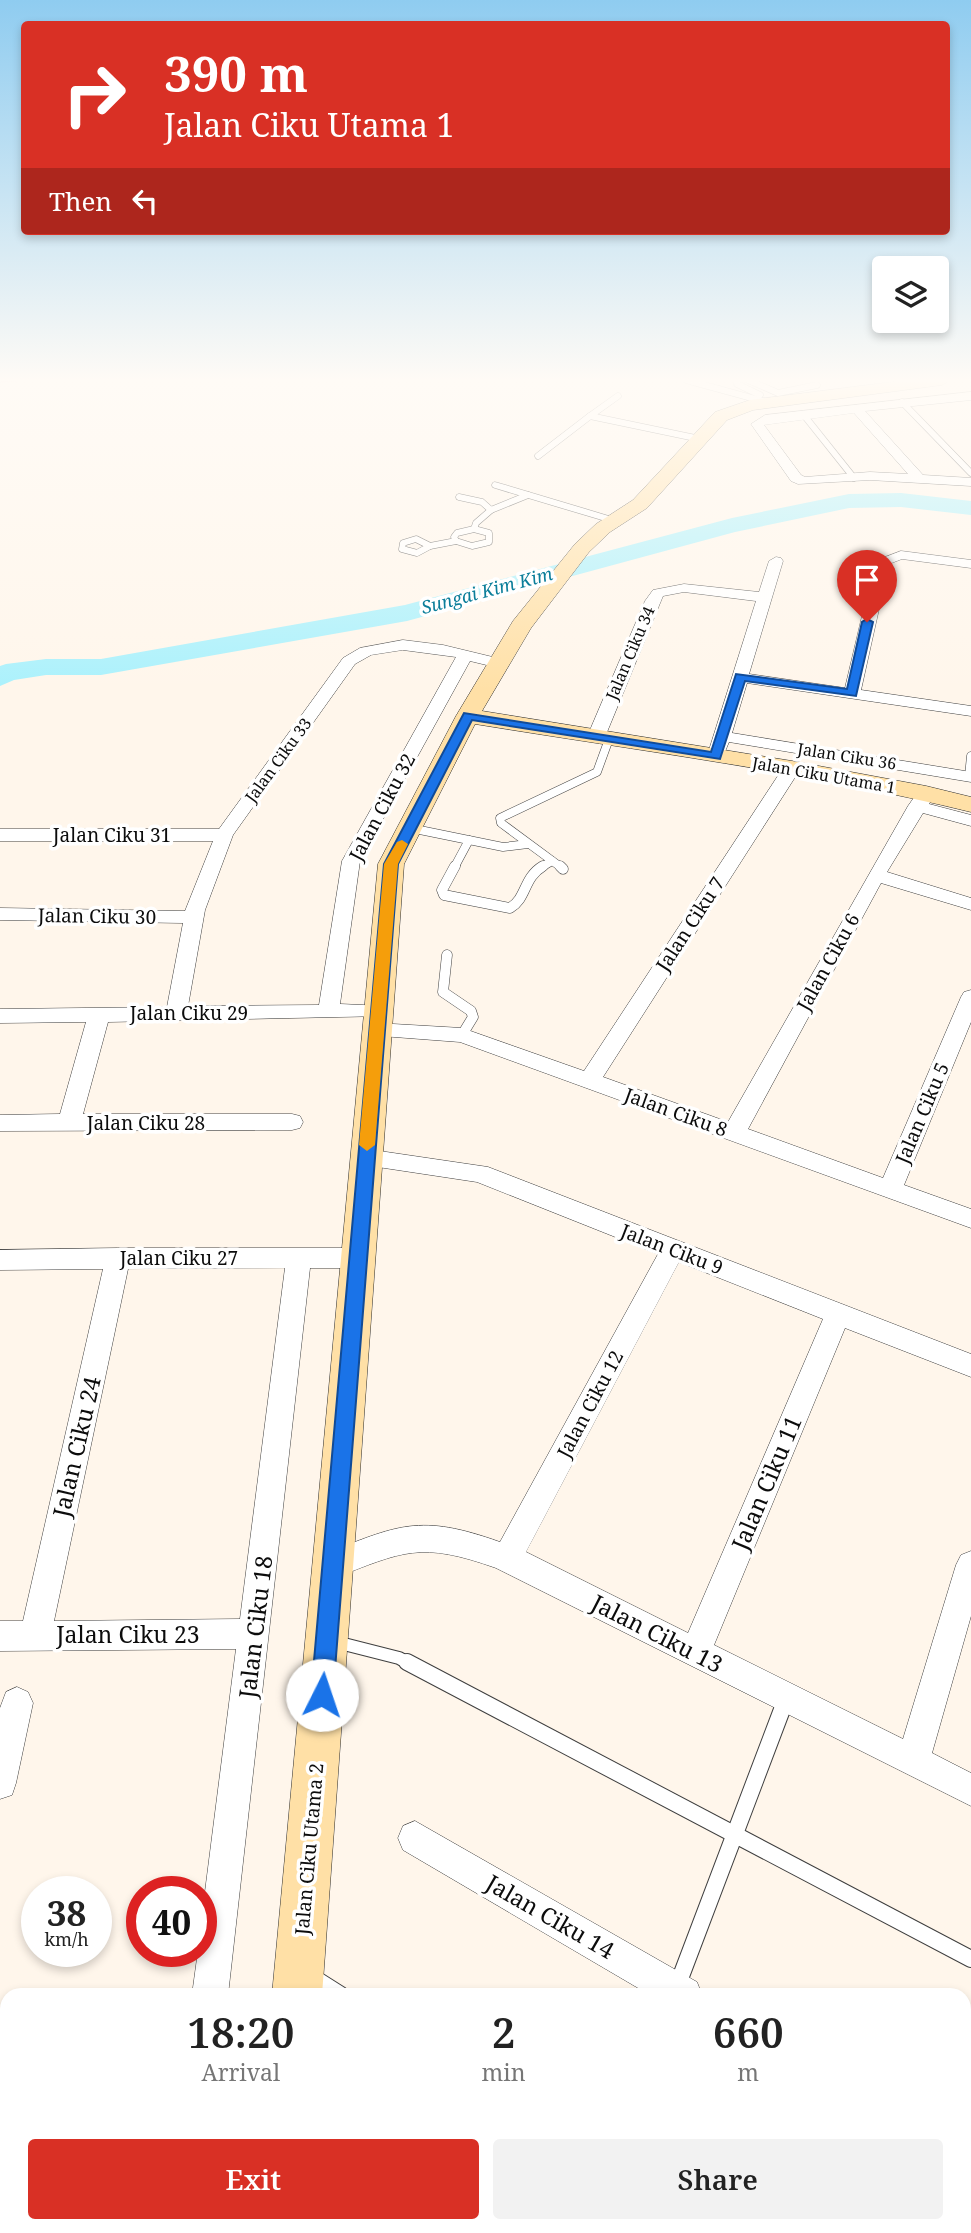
<!DOCTYPE html>
<style>
:root{--surface:#fff;--page:#f2f2f2;--text:#222;--muted:#767676;--accent:#d93025}
body{margin:0;font-family:"Noto Serif",serif;background:var(--page);color:var(--text);height:100vh;display:flex;flex-direction:column;font-size:26px;white-space:nowrap}
*{box-sizing:border-box;margin:0}
p{font-size:23px;color:var(--muted)}
.icon{flex:none;width:38px;height:38px;fill:none;stroke:currentColor;stroke-width:2;stroke-linecap:round;stroke-linejoin:round}
.map{position:relative;flex:1;overflow:hidden}
.side{position:absolute;left:0px;top:1988px;width:971px;height:245px;display:flex;flex-direction:column;background:var(--surface);border-radius:21px 21px 0 0;box-shadow:0 4px 10px #0003}
.side>*{flex:none}
.top-card{position:absolute;left:21px;top:21px;width:929px;height:214px;border-radius:7px;box-shadow:0 4px 10px #0003;background:#d93025;color:#fff;overflow:hidden}
.tools{position:absolute;left:872px;top:256px;display:grid;gap:14px}
.tools a{display:grid;place-items:center;width:77px;height:77px;border-radius:7px;background:var(--surface);box-shadow:0 4px 10px #0003;font-size:35px}
.speed{position:absolute;left:21px;top:1876px;display:flex;gap:14px;font-size:35px;font-weight:700;text-align:center}
.speed>*{display:grid;place-content:center;width:91px;height:91px;border-radius:50%;background:var(--surface);box-shadow:0 4px 10px #0003;line-height:1}
.speed small{font-size:18px;font-weight:400}
.speed .limit{border:10px solid #d22;background:#fff;color:#111}
.pin{position:absolute;display:grid;place-items:center;width:60px;height:60px;color:#fff;margin:-72px -30px;border-radius:50% 50% 50% 0;rotate:-45deg;box-shadow:0 0 7px #0007}
.pin .icon{rotate:45deg}
.me{position:absolute;width:77px;margin:-38px;rotate:4deg;stroke-linejoin:round;filter:drop-shadow(0 0 5px #0008)}
.turn{display:flex;align-items:center;gap:24px;height:147px;padding:0 28px;font-size:32px}
.turn .icon{width:91px;height:91px;stroke-width:2.5}
.turn b{display:block;font-size:49px;line-height:60px}
.then{display:flex;align-items:center;height:66px;padding:0 28px;background:#0003;gap:14px;font-size:26px}
.eta{display:flex;justify-content:space-evenly;align-items:center;height:119px;text-align:center}
.eta b{font-size:42px;font-weight:600;line-height:49px}
.action{display:flex;gap:14px;margin-top:auto;padding:14px 28px}
.action a{flex:1;height:80px;border-radius:7px;background:var(--accent);color:#fff;font-size:28px;font-weight:600;line-height:80px;text-align:center}
.action a+a{background:var(--page);color:var(--text)}
.map>svg:first-child{display:block}
</style>
<div class="map">
<svg width="971" height="2233" viewBox="0 0 971 2233">
<rect width="100%" height="100%" fill="#fff6eb"/>
<g fill="none" stroke-linecap="round" stroke-linejoin="round">
<path fill="#aaf1fc" fill-rule="evenodd" d="M 901,493 L 971,501 L 971,515 L 901,507 L 849,508 L 735,532 L 407,621 L 101,675 L 46,675 L 14,680 L 0,686 L 0,666 L 6,664 L 46,659 L 101,659 L 405,605 L 732,518 L 849,494 Z"/>
<defs>
<g id="lane-far4">
<path d="M 686,380 L 770,403"/>
<path d="M 737,380 L 737,384 L 760,395"/>
<path d="M 748,380 L 778,393 L 817,385"/>
<path d="M 618,396 L 590,416 L 700,439"/>
<path d="M 902,402 L 971,473"/>
<path d="M 803,414 L 854,478"/>
<path d="M 538,456 L 590,416"/>
<path d="M 495,485 L 612,520"/>
<path d="M 459,497 L 482,502 L 491,510 L 528,495"/>
<path d="M 474,529 L 489,533 L 489,542 L 472,546 L 456,541 L 454,537 L 457,533 Z"/>
<path d="M 474,529 L 476,523 L 491,510"/>
<path d="M 416,539 L 430,546 L 417,553 L 402,549 L 403,543 Z"/>
<path d="M 430,546 L 456,541"/>
</g>
<g id="lane-far3">
<path d="M 969,776 L 971,756"/>
<path d="M 410,828 L 503,847 L 528,844"/>
<path d="M 454,868 L 469,840"/>
<path d="M 540,868 L 552,861"/>
<path d="M 562,868 L 501,823 L 500,818 L 597,772 L 609,739"/>
</g>
<g id="lane-far2">
<path d="M 455,866 L 442,890 L 444,895 L 510,908 C 527,898 523,878 543,866"/>
<path d="M 560,866 L 563,869"/>
<path d="M 447,955 L 443,992 L 471,1011 L 473,1017 L 462,1035"/>
</g>
<path id="lane-far1" d="M 336,1642 L 399,1658 L 410,1664"/>
<g id="lane">
<path d="M 407,1662 L 971,1959"/>
<path d="M 311,1976 L 341,1995"/>
<path d="M 678,1984 L 786,1699"/>
<path d="M 890,2233 L 892,2226"/>
</g>
<g id="street">
<path d="M 971,392 L 971,400 L 865,411 L 923,475 L 971,478 L 971,486 L 870,480 L 798,484 L 791,481 L 751,424 L 765,415 ZM 854,413 L 908,474 L 870,472 L 805,477 L 801,475 L 764,425 Z"/>
<path d="M 901,551 L 971,560 L 971,568 L 902,559 L 889,564 L 861,690 L 971,706 L 971,716 L 747,683 L 732,733 L 971,772 L 971,782 L 729,742 L 724,754 L 712,754 L 709,750 L 756,601 L 684,592 L 663,596 L 605,737 L 596,742 L 587,737 L 645,601 L 653,590 L 684,584 L 759,592 L 769,561 L 776,557 L 781,558 L 783,561 L 749,674 L 845,688 L 875,561 Z"/>
<path d="M 403,640 L 443,645 L 505,660 L 507,663 L 499,668 L 470,661 L 360,861 L 340,1004 L 385,1006 L 389,1011 L 385,1016 L 108,1022 L 83,1114 L 292,1114 L 300,1116 L 303,1122 L 300,1128 L 292,1130 L 0,1131 L 0,1115 L 60,1114 L 86,1022 L 0,1023 L 0,1009 L 167,1007 L 183,923 L 0,920 L 0,908 L 185,911 L 213,841 L 0,841 L 0,829 L 219,829 L 343,658 L 360,648 ZM 403,650 L 456,657 L 342,861 L 319,1005 L 188,1006 L 205,910 L 233,835 L 355,664 L 371,655 Z"/>
<path d="M 792,763 L 801,768 L 603,1077 L 728,1122 L 908,806 L 920,789 L 932,789 L 935,793 L 929,804 L 971,815 L 971,826 L 923,813 L 887,872 L 971,898 L 971,910 L 881,883 L 748,1129 L 883,1178 L 961,997 L 964,992 L 971,990 L 971,1022 L 904,1185 L 971,1209 L 971,1228 L 460,1042 L 368,1035 L 365,1030 L 368,1025 L 376,1023 L 462,1028 L 584,1071 L 783,768 Z"/>
<path d="M 366,1149 L 488,1167 L 971,1354 L 971,1377 L 845,1328 L 714,1645 L 903,1739 L 956,1565 L 961,1555 L 971,1551 L 971,1616 L 932,1753 L 971,1773 L 971,1806 L 496,1568 C 420,1541 404,1551 332,1579 L 322,1575 L 317,1565 L 322,1555 C 398,1525 419,1513 500,1542 L 658,1254 L 477,1182 L 358,1164 L 354,1158 L 358,1152 ZM 679,1262 L 823,1319 L 688,1633 L 526,1552 Z"/>
<path d="M 118,1248 L 358,1248 L 367,1251 L 370,1258 L 367,1265 L 358,1268 L 310,1268 L 228,1995 L 192,1995 L 198,1951 L 201,1951 L 201,1923 L 236,1649 L 0,1651 L 0,1621 L 23,1621 L 103,1269 L 0,1270 L 0,1250 ZM 285,1268 L 240,1619 L 54,1621 L 128,1269 Z"/>
<path d="M 17,1687 L 28,1692 L 33,1703 L 16,1783 L 12,1795 L 0,1799 L 0,1708 L 6,1692 Z"/>
<path d="M 415,1821 L 697,1982 L 702,1995 L 650,1995 L 403,1850 L 398,1838 L 403,1826 Z"/>
<path d="M 964,2139 L 971,2142 L 971,2181 L 964,2178 Z"/>
<path d="M 162,2226 L 202,2226 L 201,2233 L 161,2233 Z"/>
<path d="M 667,2226 L 707,2226 L 705,2233 L 665,2233 Z"/>
</g>
<g id="secondary">
<path d="M 908,380 L 950,380 L 942,385 L 753,410 L 727,420 L 647,508 L 610,532 L 589,552 L 531,628 L 482,711 L 792,761 L 926,786 L 971,797 L 971,812 C 808,772 641,751 475,724 L 404,864 L 322,1995 L 272,1995 L 378,864 L 456,716 L 513,621 L 575,544 L 596,524 L 633,500 L 715,412 L 750,400 Z"/>
<rect x="251" y="2226" width="54" height="7"/>
</g>
</defs>
<use href="#lane-far4" stroke="#3f3f3f" stroke-width="7"/>
<use href="#lane-far3" stroke="#3f3f3f" stroke-width="9"/>
<use href="#lane-far2" stroke="#3f3f3f" stroke-width="11"/>
<use href="#lane-far1" stroke="#3f3f3f" stroke-width="14"/>
<use href="#lane" stroke="#3f3f3f" stroke-width="18"/>
<use href="#street" stroke="#3f3f3f" stroke-width="1"/>
<use href="#secondary" stroke="#2e2e2e" stroke-width="1"/>
<use href="#lane-far4" stroke="#fff" stroke-width="6"/>
<use href="#lane-far3" stroke="#fff" stroke-width="8"/>
<use href="#lane-far2" stroke="#fff" stroke-width="10"/>
<use href="#lane-far1" stroke="#fff" stroke-width="12"/>
<use href="#lane" stroke="#fff" stroke-width="16"/>
<use href="#street" fill="#fff" fill-rule="evenodd"/>
<use href="#secondary" fill="#ffe0a6" fill-rule="evenodd"/>
<path stroke="#c9184a" stroke-width="2.5" d="M 0,381 L 23,380"/>
</g>
<linearGradient id="sky" x2="0" y2="1"><stop stop-color="#8fccf0"/><stop offset="0.55" stop-color="#fffbf6"/><stop offset="1" stop-color="#fffbf6" stop-opacity="0"/></linearGradient>
<rect width="971" height="692" fill="url(#sky)"/>
<path fill="#1a73e8" stroke="#114b97" stroke-width="2" d="M 867,619 L 873,622 L 856,696 L 745,681 L 720,759 L 472,720 L 398,864 L 333,1695 L 330,1702 L 322,1706 L 314,1702 L 311,1695 L 384,864 L 464,713 L 711,752 L 736,674 L 847,689 L 862,622 Z"/>
<path fill="#f59e0b" d="M 402,840 L 408,844 L 398,864 L 375,1145 L 367,1151 L 359,1145 L 384,864 L 397,842 Z"/>
<g text-anchor="middle" stroke-width="7" stroke-linejoin="round" paint-order="stroke">
<g font-size="16" fill="#0c0c0c" stroke="#fff">
<text transform="translate(630 653) rotate(-67)" y="6">Jalan Ciku 34</text>
<text transform="translate(847 756) rotate(9)" y="6">Jalan Ciku 36</text>
<text transform="translate(278 760) rotate(-54)" y="6">Jalan Ciku 33</text>
<text transform="translate(824 775) rotate(10)" y="6">Jalan Ciku Utama 1</text>
</g>
<g font-size="18" font-style="italic" fill="#0b7e9a" stroke="#fff">
<text transform="translate(487 591) rotate(-15)" y="6">Sungai Kim Kim</text>
</g>
<g font-size="19" fill="#0c0c0c" stroke="#fff">
<text transform="translate(382 807) rotate(-62)" y="7">Jalan Ciku 32</text>
<text x="112" y="842">Jalan Ciku 31</text>
<text transform="translate(97 916) rotate(1)" y="7">Jalan Ciku 30</text>
<text transform="translate(690 924) rotate(-57)" y="7">Jalan Ciku 7</text>
<text transform="translate(828 962) rotate(-61)" y="7">Jalan Ciku 6</text>
<text x="189" y="1020">Jalan Ciku 29</text>
<text transform="translate(676 1112) rotate(20)" y="7">Jalan Ciku 8</text>
<text transform="translate(922 1113) rotate(-67)" y="7">Jalan Ciku 5</text>
<text x="146" y="1130">Jalan Ciku 28</text>
<text transform="translate(672 1249) rotate(21)" y="7">Jalan Ciku 9</text>
<text x="179" y="1265">Jalan Ciku 27</text>
<text transform="translate(590 1404) rotate(-62)" y="7">Jalan Ciku 12</text>
<text transform="translate(309 1849) rotate(-85)" y="7">Jalan Ciku Utama 2</text>
</g>
<g font-size="23" fill="#0c0c0c" stroke="#fff">
<text transform="translate(77 1447) rotate(-77)" y="8">Jalan Ciku 24</text>
<text transform="translate(767 1483) rotate(-67)" y="8">Jalan Ciku 11</text>
<text transform="translate(256 1627) rotate(-83)" y="8">Jalan Ciku 18</text>
<text transform="translate(657 1634) rotate(27)" y="8">Jalan Ciku 13</text>
<text x="128" y="1643">Jalan Ciku 23</text>
<text transform="translate(550 1917) rotate(30)" y="8">Jalan Ciku 14</text>
</g>
</g>
</svg>
<div class="tools">
<a><svg class="icon" aria-label="layers" viewBox="0 0 24 24"><path d="M12 4l9 5-9 5-9-5zM3 14l9 5 9-5"/></svg></a>
</div>
<div class="speed"><div>38<small>km/h</small></div><div class="limit">40</div></div>
<div class="pin" style="left:867px;top:622px;background:#d93025"><svg class="icon" aria-label="arrive" viewBox="0 0 24 24"><path d="M6 21V4h12l-3 4 3 4H6"/></svg></div>
<svg class="me" style="left:322px;top:1695px" viewBox="-20 -20 40 40"><circle r="19" fill="#fff"/><path d="M0-13L10 11 0 6-10 11z" fill="#1a73e8"/></svg>
<div class="top-card">
<div class="turn"><svg class="icon" aria-label="right" viewBox="0 0 24 24"><path d="M7 20v-9h11M14 6l5 5-5 5"/></svg><div><b>390 m</b>Jalan Ciku Utama 1</div></div>
<div class="then">Then<svg class="icon" aria-label="left" viewBox="0 0 24 24"><path d="M17 20v-9H6M10 6l-5 5 5 5"/></svg></div>
</div>
<section class="side">
<div class="eta">
<div><b>18:20</b><p>Arrival</p></div>
<div><b>2</b><p>min</p></div>
<div><b>660</b><p>m</p></div>
</div>
<div class="action"><a>Exit</a><a>Share</a></div>
</section>
</div>
